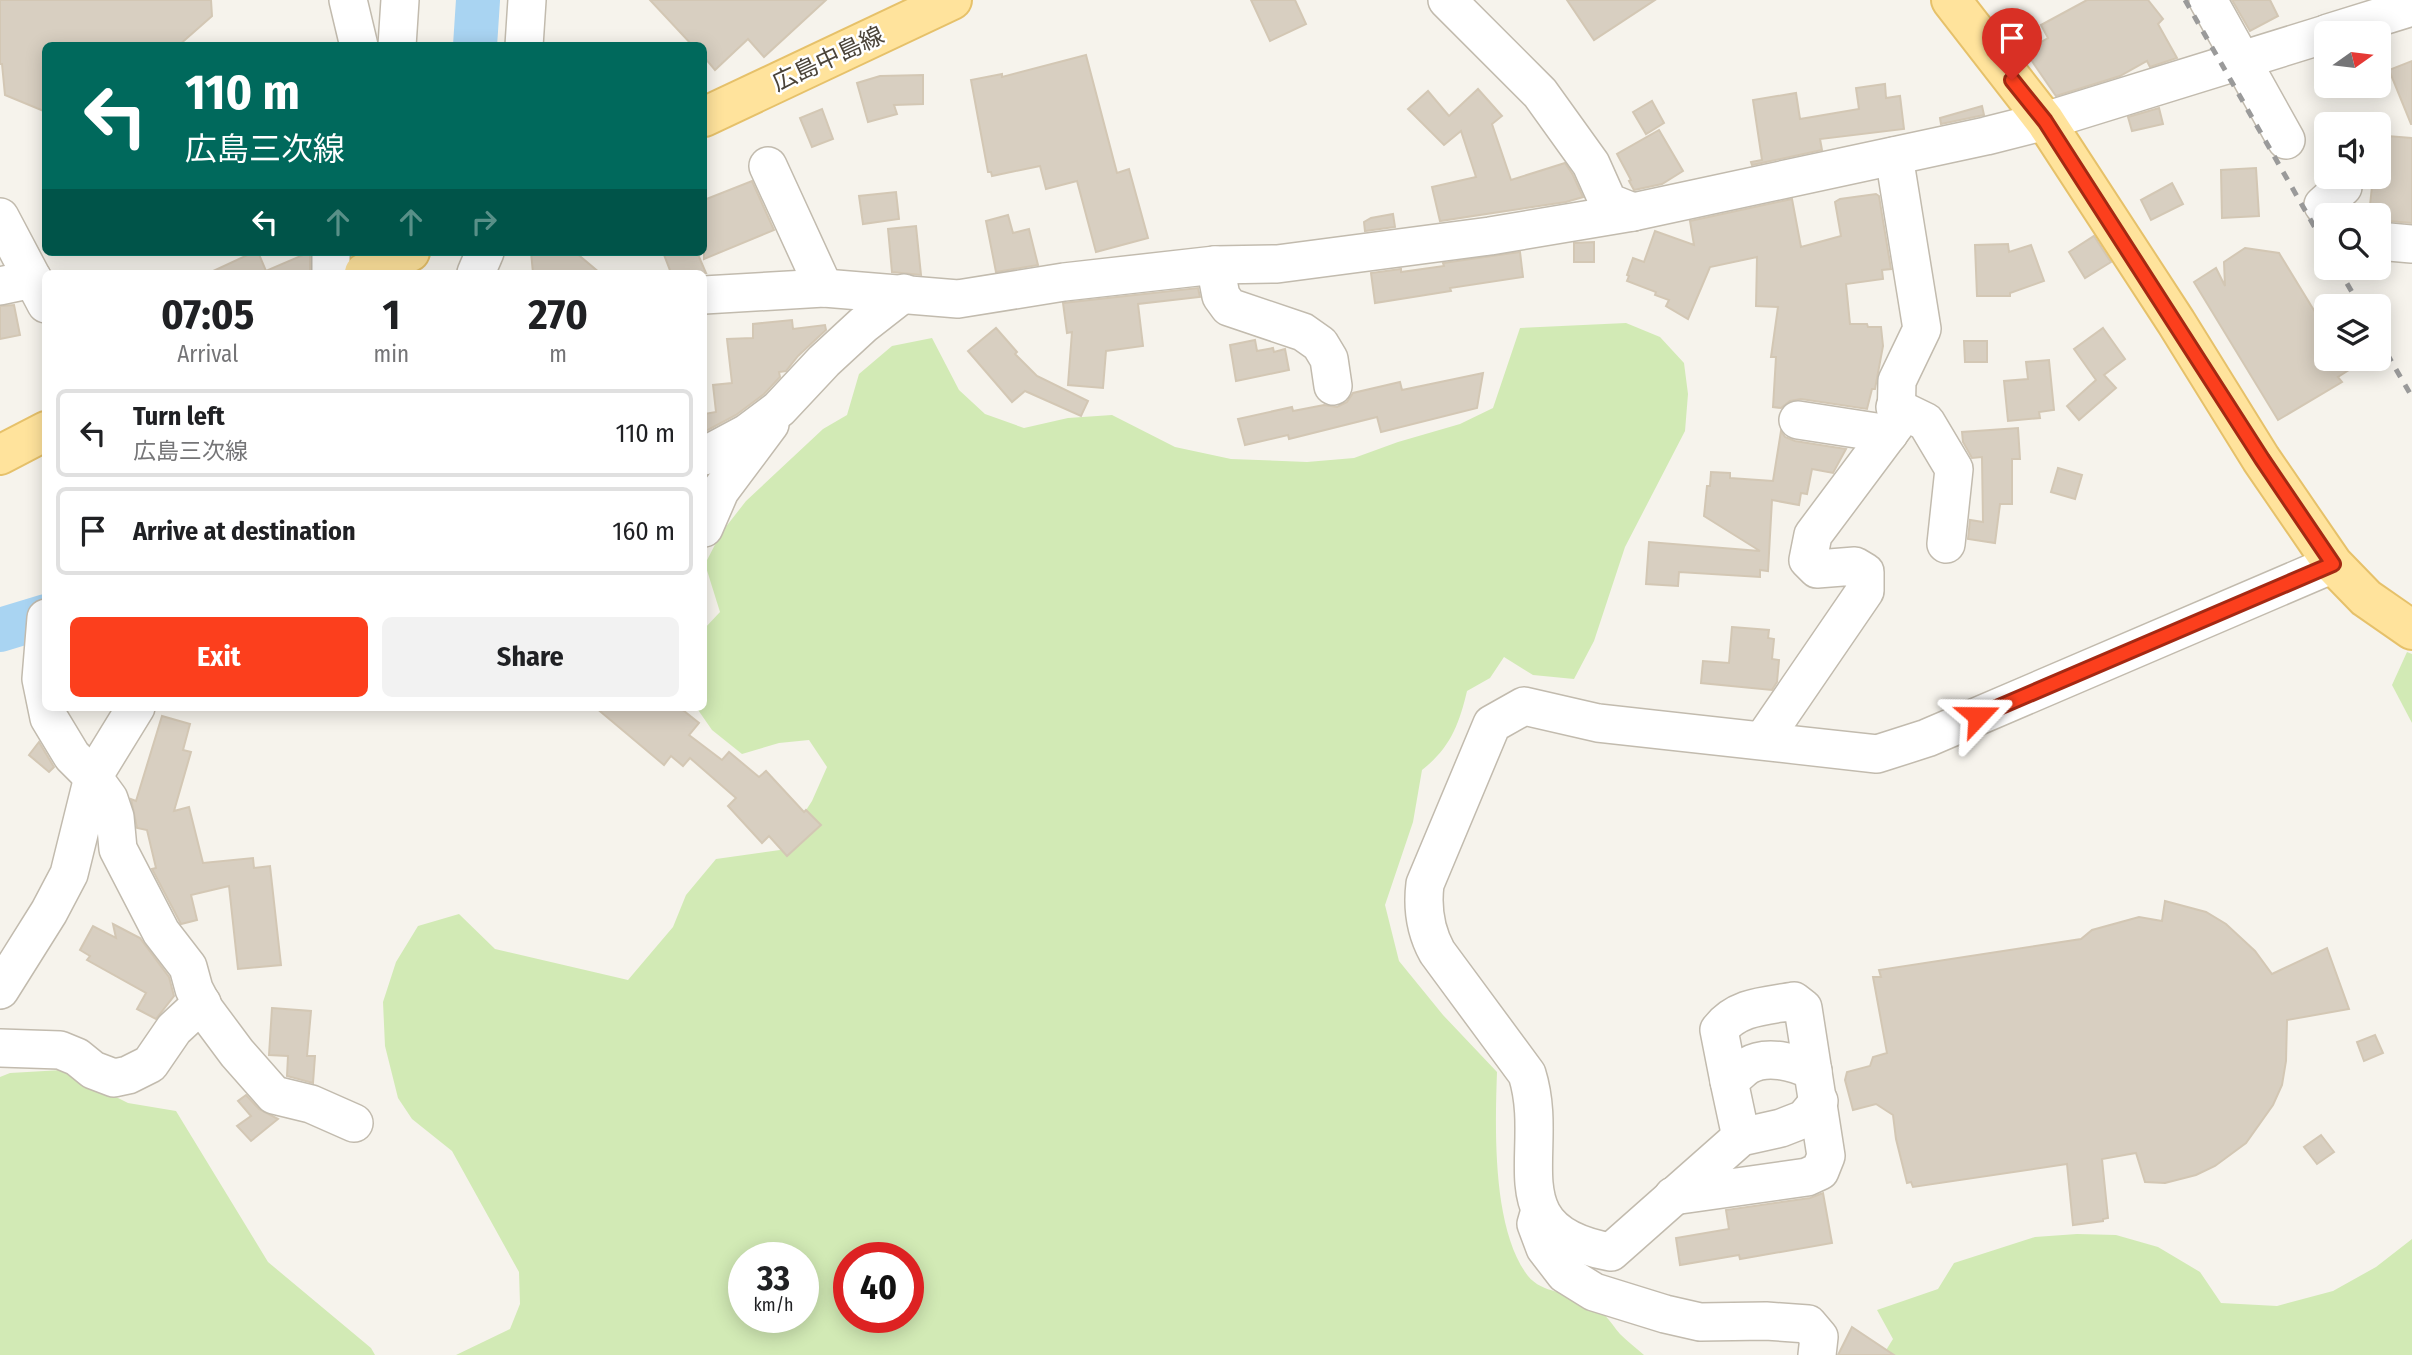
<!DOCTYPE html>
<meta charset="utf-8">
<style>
:root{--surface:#fff;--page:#f2f2f2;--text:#202124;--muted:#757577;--line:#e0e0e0;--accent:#fc3f1d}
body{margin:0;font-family:"Fira Sans Condensed","Noto Sans JP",sans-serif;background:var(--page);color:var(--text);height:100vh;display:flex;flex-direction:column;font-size:26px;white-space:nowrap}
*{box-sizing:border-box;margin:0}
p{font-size:23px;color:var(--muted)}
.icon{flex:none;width:38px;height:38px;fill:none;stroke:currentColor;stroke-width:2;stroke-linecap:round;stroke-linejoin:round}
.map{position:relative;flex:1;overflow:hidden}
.details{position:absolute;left:42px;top:270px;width:665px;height:441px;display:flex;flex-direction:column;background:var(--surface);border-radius:10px;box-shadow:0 4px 18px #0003}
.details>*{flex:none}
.hud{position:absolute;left:42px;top:42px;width:665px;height:214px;border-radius:10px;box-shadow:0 4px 18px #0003;background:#00695c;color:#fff;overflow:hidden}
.needle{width:46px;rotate:76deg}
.tools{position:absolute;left:2314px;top:21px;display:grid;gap:14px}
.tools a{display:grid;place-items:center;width:77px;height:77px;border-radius:10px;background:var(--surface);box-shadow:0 4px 18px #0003;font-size:35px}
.speed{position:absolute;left:728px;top:1242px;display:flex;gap:14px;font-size:35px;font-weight:700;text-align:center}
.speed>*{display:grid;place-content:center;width:91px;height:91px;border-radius:50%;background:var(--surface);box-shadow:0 4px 18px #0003;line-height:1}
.speed small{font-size:18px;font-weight:400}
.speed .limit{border:10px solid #d22;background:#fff;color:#111}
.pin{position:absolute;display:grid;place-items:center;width:60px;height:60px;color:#fff;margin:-72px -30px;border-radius:50% 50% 50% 0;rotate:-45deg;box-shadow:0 0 7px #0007}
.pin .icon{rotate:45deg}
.me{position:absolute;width:77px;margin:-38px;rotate:67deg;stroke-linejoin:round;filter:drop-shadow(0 0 5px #0008)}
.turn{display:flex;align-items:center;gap:24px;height:147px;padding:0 28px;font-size:32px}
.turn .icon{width:91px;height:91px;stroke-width:2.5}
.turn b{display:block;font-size:49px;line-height:60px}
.lanes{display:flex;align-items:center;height:66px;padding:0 28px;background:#0003;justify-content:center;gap:35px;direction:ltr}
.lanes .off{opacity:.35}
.eta{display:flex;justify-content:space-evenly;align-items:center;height:119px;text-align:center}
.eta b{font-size:42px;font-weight:700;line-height:49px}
.cta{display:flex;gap:14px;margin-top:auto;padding:14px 28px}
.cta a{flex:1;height:80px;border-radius:10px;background:var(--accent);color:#fff;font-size:28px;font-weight:700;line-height:80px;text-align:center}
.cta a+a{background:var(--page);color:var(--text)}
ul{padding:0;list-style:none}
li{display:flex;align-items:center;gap:21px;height:88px;margin:0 14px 10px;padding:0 14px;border:4px solid var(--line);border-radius:10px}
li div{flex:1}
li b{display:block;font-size:26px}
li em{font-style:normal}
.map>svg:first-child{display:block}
</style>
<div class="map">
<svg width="2412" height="1355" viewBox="0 0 2412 1355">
<rect width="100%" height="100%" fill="#f6f3ec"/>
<g fill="#d2eab5" fill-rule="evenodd">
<path d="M 1626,323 L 1660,337 L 1684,363 L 1688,394 L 1685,431 L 1625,547 L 1594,641 L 1574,679 L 1533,675 L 1504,657 L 1490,678 L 1467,691 C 1459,725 1450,748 1422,770 L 1413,822 L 1385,905 L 1399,961 L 1443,1015 L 1497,1072 C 1495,1129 1492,1229 1528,1276 C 1543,1294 1567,1291 1586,1300 C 1601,1307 1610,1322 1620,1334 C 1627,1341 1636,1348 1644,1355 L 456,1355 L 510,1329 L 520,1304 L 519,1272 L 452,1151 L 412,1119 L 398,1098 L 385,1046 L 383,1002 L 396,962 L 418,926 L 459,914 L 495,949 L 628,980 L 673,927 L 686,895 L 716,859 L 780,850 L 812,801 L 827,767 L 809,740 L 779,743 L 742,754 L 712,730 L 696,707 L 704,707 L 704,629 L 720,612 L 705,564 L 721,533 L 746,501 L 823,429 L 847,415 L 859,374 L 892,346 L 932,338 L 959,390 L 985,414 L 1024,428 L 1068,418 L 1112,415 L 1175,447 L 1231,459 L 1307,462 L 1354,458 L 1398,442 L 1460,424 L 1493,408 L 1520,328 ZM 744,1258 L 803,1258 L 803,1318 L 744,1318 ZM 849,1258 L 908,1258 L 908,1318 L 849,1318 Z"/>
<path d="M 2407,652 L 2412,654 L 2412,723 L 2392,685 Z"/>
<path d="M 62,1070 L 128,1103 L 176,1111 L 268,1262 L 371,1348 L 375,1355 L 0,1355 L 0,1077 L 10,1073 Z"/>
<path d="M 2077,1234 L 2116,1235 L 2158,1247 L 2200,1272 L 2221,1303 L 2277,1306 L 2333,1291 L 2376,1267 L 2412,1239 L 2412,1355 L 1883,1355 L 1893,1339 L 1877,1310 L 1938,1289 L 1954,1263 L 2035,1237 Z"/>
</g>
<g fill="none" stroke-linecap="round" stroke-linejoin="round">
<g stroke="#a9d4f2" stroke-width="44">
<path d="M 475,46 L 478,0"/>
<path d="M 0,630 L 46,616"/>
</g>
</g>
<g fill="#d8cfc1" stroke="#d3c7b4" stroke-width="2">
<path d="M 0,0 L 211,0 L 212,16 L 178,46 L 46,46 L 46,112 L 5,95 L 2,64 L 0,64 Z"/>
<path d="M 650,0 L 826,0 L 764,57 L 748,39 L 715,70 L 704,57 L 704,46 L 693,46 Z"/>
<path d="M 1251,0 L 1295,0 L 1306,24 L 1270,41 Z"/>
<path d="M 1567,0 L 1655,0 L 1594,40 Z"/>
<path d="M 2087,0 L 2148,0 L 2163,19 L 2158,24 L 2177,58 L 2150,67 L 2147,61 L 2120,76 L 2056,96 L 2025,51 L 2048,38 L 2041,25 Z"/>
<path d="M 2232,0 L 2270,0 L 2278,16 L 2250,31 Z"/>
<path d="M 1086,55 L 1117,173 L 1129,169 L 1148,238 L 1096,252 L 1077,181 L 1046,189 L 1040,166 L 992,176 L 991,172 L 988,172 L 971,80 L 1002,74 L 1002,77 Z"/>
<path d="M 2412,61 L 2412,124 L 2411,124 L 2389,70 Z"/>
<path d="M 923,75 L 923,104 L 894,105 L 897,114 L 868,122 L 857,83 L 880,76 Z"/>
<path d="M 1885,84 L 1886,98 L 1900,96 L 1904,129 L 1820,139 L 1822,150 L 1752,165 L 1751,162 L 1762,160 L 1753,100 L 1796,93 L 1800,119 L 1859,109 L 1856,88 Z"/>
<path d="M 1478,89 L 1502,116 L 1492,124 L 1511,180 L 1565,163 L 1573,175 L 1583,197 L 1566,202 L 1440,221 L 1432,187 L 1476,177 L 1461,131 L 1444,145 L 1408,109 L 1428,91 L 1449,116 Z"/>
<path d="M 1652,101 L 1664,123 L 1646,134 L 1633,112 Z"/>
<path d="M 1982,106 L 1984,115 L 1941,124 L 1940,118 Z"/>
<path d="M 2159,108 L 2163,124 L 2132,131 L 2128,117 Z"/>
<path d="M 822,109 L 833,139 L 812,147 L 800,118 Z"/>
<path d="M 1659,130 L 1683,171 L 1662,184 L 1634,190 L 1629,181 L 1631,180 L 1617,154 Z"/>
<path d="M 2387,136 L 2412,138 L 2412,223 L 2378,220 L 2378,215 L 2369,215 L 2373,177 L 2378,177 L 2378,172 L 2384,173 Z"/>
<path d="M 2256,168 L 2259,216 L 2222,218 L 2221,170 Z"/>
<path d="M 752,181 L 774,230 L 704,259 L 704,200 Z"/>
<path d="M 2172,183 L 2183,204 L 2151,220 L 2141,200 Z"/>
<path d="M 896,192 L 899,219 L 863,224 L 859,196 Z"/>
<path d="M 1876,194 L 1879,196 L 1891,269 L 1882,270 L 1883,279 L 1846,284 L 1850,324 L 1867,324 L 1868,327 L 1881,327 L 1883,346 L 1875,389 L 1872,389 L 1867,409 L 1801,399 L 1790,401 L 1781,408 L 1773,407 L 1776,357 L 1771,357 L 1778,307 L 1756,306 L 1757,257 L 1710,267 L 1688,319 L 1666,306 L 1669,300 L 1655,295 L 1656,292 L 1627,281 L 1629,276 L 1627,275 L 1633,258 L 1644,262 L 1655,231 L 1694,245 L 1690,221 L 1792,199 L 1801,247 L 1841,236 L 1835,202 L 1840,199 Z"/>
<path d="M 1393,214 L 1395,227 L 1365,231 L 1364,222 L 1371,218 Z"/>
<path d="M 1008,215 L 1013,233 L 1029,229 L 1038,265 L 996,272 L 986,221 Z"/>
<path d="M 916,226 L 921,275 L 892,272 L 888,229 Z"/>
<path d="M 2094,236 L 2111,262 L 2085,278 L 2069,252 Z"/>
<path d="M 1594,242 L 1594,262 L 1574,262 L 1574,243 Z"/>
<path d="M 2008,244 L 2009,252 L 2031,245 L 2044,281 L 2010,293 L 2010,296 L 1977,296 L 1975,245 Z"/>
<path d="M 2245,248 L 2279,253 L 2326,330 L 2326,359 L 2366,359 L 2338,377 L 2342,382 L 2278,420 L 2194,282 L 2216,268 L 2225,286 L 2224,262 Z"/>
<path d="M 254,252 L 258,252 L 266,271 L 310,252 L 310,273 L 209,273 Z"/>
<path d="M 531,252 L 575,252 L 600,273 L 533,273 Z"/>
<path d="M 663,252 L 697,252 L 706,273 L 671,273 Z"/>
<path d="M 1520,252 L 1523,277 L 1450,288 L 1451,291 L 1375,303 L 1371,273 L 1401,269 L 1401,272 L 1444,266 L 1443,263 Z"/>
<path d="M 1198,288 L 1200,297 L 1138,304 L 1143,346 L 1106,351 L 1103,388 L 1068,385 L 1072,332 L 1067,333 L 1063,303 Z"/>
<path d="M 14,305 L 20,335 L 0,339 L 0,306 Z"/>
<path d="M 792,320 L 793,329 L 825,325 L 826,330 L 798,356 L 786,371 L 779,372 L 780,377 L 764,394 L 736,415 L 704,432 L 704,414 L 716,412 L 713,385 L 732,383 L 727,339 L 753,338 L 753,324 Z"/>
<path d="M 996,328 L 1017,352 L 1015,354 L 1037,376 L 1088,401 L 1081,416 L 1025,391 L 1012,402 L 968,351 Z"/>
<path d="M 2103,328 L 2125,359 L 2104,375 L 2116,388 L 2079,420 L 2067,406 L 2096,380 L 2074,349 Z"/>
<path d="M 1255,340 L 1257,351 L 1273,348 L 1274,352 L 1285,349 L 1289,370 L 1236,381 L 1230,345 Z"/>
<path d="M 1964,341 L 1987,341 L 1987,362 L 1965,362 Z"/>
<path d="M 2049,360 L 2054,410 L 2039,412 L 2040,418 L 2008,421 L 2004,381 L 2028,379 L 2026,362 Z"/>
<path d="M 1483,373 L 1477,408 L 1381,432 L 1377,417 L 1289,439 L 1288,435 L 1245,445 L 1238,419 L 1292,407 L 1293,411 L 1324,405 L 1337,407 L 1347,402 L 1353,393 L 1400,382 L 1402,390 Z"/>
<path d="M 2018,428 L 2020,459 L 2012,459 L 2012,504 L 2000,504 L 1995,543 L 1968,539 L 1970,520 L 1983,522 L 1982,457 L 1972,458 L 1963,442 L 1962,432 Z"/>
<path d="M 1781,431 L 1785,437 L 1795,441 L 1846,449 L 1833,473 L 1812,469 L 1807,494 L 1801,493 L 1799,505 L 1772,500 L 1768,571 L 1760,570 L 1760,577 L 1679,572 L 1678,586 L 1646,584 L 1649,542 L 1760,551 L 1704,516 L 1707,486 L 1710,486 L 1711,472 L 1730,473 L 1730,478 L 1773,481 Z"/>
<path d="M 2058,468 L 2082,475 L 2075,499 L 2051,492 Z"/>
<path d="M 1732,627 L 1769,630 L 1768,638 L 1774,639 L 1772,659 L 1779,660 L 1777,682 L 1772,690 L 1701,683 L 1703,661 L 1729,663 Z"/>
<path d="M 595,707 L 679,707 L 699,723 L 689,735 L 722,760 L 729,752 L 759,777 L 766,771 L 804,812 L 806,810 L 821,825 L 787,856 L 769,836 L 762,843 L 728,806 L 736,798 L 690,758 L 683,766 L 671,756 L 664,765 Z"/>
<path d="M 162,716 L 190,724 L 183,750 L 191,752 L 174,811 L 189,807 L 203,863 L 253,858 L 254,868 L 270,866 L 281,965 L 238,969 L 229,886 L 191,895 L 197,920 L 181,924 L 152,869 L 156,868 L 147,830 L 137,828 L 131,799 L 136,801 Z"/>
<path d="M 39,742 L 54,767 L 49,772 L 29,755 Z"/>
<path d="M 2165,901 L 2206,912 L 2226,924 L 2255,951 L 2272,974 L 2327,948 L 2349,1009 L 2287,1020 L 2286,1061 L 2282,1085 L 2273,1105 L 2246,1143 L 2215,1166 L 2196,1175 L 2165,1183 L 2145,1182 L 2136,1153 L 2102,1159 L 2108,1218 L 2103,1219 L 2103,1221 L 2073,1225 L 2067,1164 L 1913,1187 L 1911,1182 L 1907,1183 L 1896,1139 L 1893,1115 L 1876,1104 L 1853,1110 L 1845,1080 L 1847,1072 L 1870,1066 L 1873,1057 L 1887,1053 L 1873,977 L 1881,977 L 1879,970 L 2081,939 L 2092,930 L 2139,917 L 2162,921 Z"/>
<path d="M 113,924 L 140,938 L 169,977 L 174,996 L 156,1019 L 137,1009 L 146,993 L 87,960 L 90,956 L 80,950 L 93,926 L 116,938 Z"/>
<path d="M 272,1008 L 311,1011 L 307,1056 L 315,1056 L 313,1083 L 287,1076 L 288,1056 L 269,1055 Z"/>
<path d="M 2375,1035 L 2383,1053 L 2364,1061 L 2357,1042 Z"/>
<path d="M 246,1095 L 259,1109 L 278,1119 L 251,1141 L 237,1126 L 251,1116 L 238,1101 Z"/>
<path d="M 2321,1135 L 2334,1152 L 2317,1164 L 2304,1147 Z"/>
<path d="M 1823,1193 L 1832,1243 L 1740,1259 L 1739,1255 L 1680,1265 L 1676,1238 L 1729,1229 L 1726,1210 L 1810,1198 Z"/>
<path d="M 1852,1327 L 1894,1355 L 1838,1355 Z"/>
</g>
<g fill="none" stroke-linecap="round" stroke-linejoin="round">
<defs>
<g id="minor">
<path d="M 348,0 L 359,46"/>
<path d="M 1447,0 L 1540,93 L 1591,164 L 1608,202 L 1633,212"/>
<path d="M 2208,0 L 2286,140"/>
<path d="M 2328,33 L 2412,7"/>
<path d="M 397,46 L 400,0"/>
<path d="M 524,46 L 527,0"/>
<path d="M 768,166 L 824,288"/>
<path d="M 2331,215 L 2323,205 L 2343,187"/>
<path d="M 0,217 L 46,304"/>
<path d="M 2378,241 L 2412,244"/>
<path d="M 1215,265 L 1221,296 L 1229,307 L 1303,332 L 1320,344 L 1329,359 L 1333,386"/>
<path d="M 331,273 L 331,252"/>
<path d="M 476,273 L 485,252"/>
<path d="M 0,286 L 33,279"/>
<path d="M 704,295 L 824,288 L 958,299 L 1064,282 L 1215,265 L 1277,264 L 1490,236 L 1633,212 L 1986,136 L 2045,121 L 2326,34"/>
<path d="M 1895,407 L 1926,422 L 1954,469 L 1946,544"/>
<path d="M 1798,420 L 1889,434"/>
<path d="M 704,456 L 747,433 L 779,409 L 824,361 L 863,325 L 904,293"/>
<path d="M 704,528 L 720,491 L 770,424"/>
<path d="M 46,618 L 41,679 L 49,718 L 72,756 L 93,777 L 109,799 L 115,817 L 118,849 L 161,932 L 188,967 L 194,989 L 205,1010 L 237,1053 L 274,1095 L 311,1104 L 354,1123"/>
<path d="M 1763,740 L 1865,591 L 1865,572 L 1855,566 L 1817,569 L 1808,560 L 1813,535 L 1896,424 L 1897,381 L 1922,329 L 1894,156"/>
<path d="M 0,990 L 49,912 L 69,874 L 93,777 L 136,707"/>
<path d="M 0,1048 L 60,1050 L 77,1057 L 93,1070 L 114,1078 L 128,1075 L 150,1064 L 174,1029 L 202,1003"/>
<path d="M 1819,1101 L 1804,1119 L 1781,1128 L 1741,1137 L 1611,1252 C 1493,1231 1552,1153 1527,1074 L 1437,952 C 1425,930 1422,908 1425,884 L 1492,724 L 1524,706 L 1598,723 L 1877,754 L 1927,738 L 2333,564"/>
<path d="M 1741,1137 L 1729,1081 C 1735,1077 1741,1070 1747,1066 C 1767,1054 1794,1062 1813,1071"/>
<path d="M 1673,1196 L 1807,1177 L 1820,1171 L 1826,1156 L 1803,1008 L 1794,1001 C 1766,1006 1737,1006 1719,1030 L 1729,1081"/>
<path d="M 1538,1217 L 1536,1224 L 1545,1248 L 1565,1274 L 1594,1292 L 1665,1314 L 1700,1322 L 1766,1321 L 1808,1324 L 1819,1337 L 1817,1355"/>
</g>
<g id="major">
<path d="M 1951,0 L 2045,121 L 2176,322 L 2261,459 L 2333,564 L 2366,598 L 2412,630"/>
<path d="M 704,117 L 952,0"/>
<path d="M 364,273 L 410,252"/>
<path d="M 0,455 L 46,431"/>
</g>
</defs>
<use href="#minor" stroke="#c2bbae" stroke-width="40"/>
<use href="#major" stroke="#e6c16a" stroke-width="42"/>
<use href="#minor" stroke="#fff" stroke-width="37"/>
<use href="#major" stroke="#ffe39c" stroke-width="38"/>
<g stroke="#9a9a9a" stroke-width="5" stroke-dasharray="9 9" stroke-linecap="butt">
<path d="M 2185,0 L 2326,247"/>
<path d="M 2338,268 L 2360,306"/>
<path d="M 2378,338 L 2412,397"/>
</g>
</g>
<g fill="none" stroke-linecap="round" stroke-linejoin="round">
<defs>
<path id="route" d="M 1978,716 L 2333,564 L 2262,459 L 2045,121 L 2012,80"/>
</defs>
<use href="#route" stroke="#a42913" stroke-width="18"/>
<use href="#route" stroke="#fc3f1d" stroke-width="12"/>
</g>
<g text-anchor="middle" stroke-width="5" stroke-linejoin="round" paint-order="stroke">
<g font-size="24" fill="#4b4439" stroke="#fff">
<text transform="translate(828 59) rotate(-25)" y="8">広島中島線</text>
</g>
</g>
</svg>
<div class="tools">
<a><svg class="needle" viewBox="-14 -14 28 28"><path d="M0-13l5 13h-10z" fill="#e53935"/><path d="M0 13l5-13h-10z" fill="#757577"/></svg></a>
<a><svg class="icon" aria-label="sound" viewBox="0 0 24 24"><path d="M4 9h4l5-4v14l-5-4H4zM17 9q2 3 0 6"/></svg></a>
<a><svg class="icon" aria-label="search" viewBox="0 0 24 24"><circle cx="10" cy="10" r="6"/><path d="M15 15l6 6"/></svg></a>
<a><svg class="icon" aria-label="layers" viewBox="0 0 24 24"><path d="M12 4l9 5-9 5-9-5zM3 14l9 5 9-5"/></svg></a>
</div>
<div class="speed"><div>33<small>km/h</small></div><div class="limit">40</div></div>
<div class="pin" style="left:2012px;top:80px;background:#d93025"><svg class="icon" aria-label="arrive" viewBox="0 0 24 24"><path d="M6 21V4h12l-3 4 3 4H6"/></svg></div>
<svg class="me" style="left:1978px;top:716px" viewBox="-20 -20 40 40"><path d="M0-17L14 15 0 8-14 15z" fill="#fc3f1d" stroke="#fff" stroke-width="4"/></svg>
<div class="hud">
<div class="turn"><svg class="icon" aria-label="left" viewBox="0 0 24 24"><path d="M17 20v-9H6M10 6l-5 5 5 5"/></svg><div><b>110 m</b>広島三次線</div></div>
<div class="lanes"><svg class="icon" aria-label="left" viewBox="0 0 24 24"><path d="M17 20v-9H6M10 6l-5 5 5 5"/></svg><svg class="icon off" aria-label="ahead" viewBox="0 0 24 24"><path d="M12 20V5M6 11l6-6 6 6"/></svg><svg class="icon off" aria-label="ahead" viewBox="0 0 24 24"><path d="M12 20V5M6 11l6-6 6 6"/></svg><svg class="icon off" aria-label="right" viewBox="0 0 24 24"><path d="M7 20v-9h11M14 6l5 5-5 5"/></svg></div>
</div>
<section class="details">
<div class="eta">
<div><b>07:05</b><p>Arrival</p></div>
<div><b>1</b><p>min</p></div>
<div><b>270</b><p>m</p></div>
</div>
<ul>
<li><svg class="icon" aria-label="left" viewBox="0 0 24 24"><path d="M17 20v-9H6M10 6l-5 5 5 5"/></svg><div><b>Turn left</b><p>広島三次線</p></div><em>110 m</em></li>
<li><svg class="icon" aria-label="arrive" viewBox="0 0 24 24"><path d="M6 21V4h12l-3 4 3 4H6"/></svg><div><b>Arrive at destination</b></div><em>160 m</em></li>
</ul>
<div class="cta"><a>Exit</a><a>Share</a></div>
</section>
</div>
